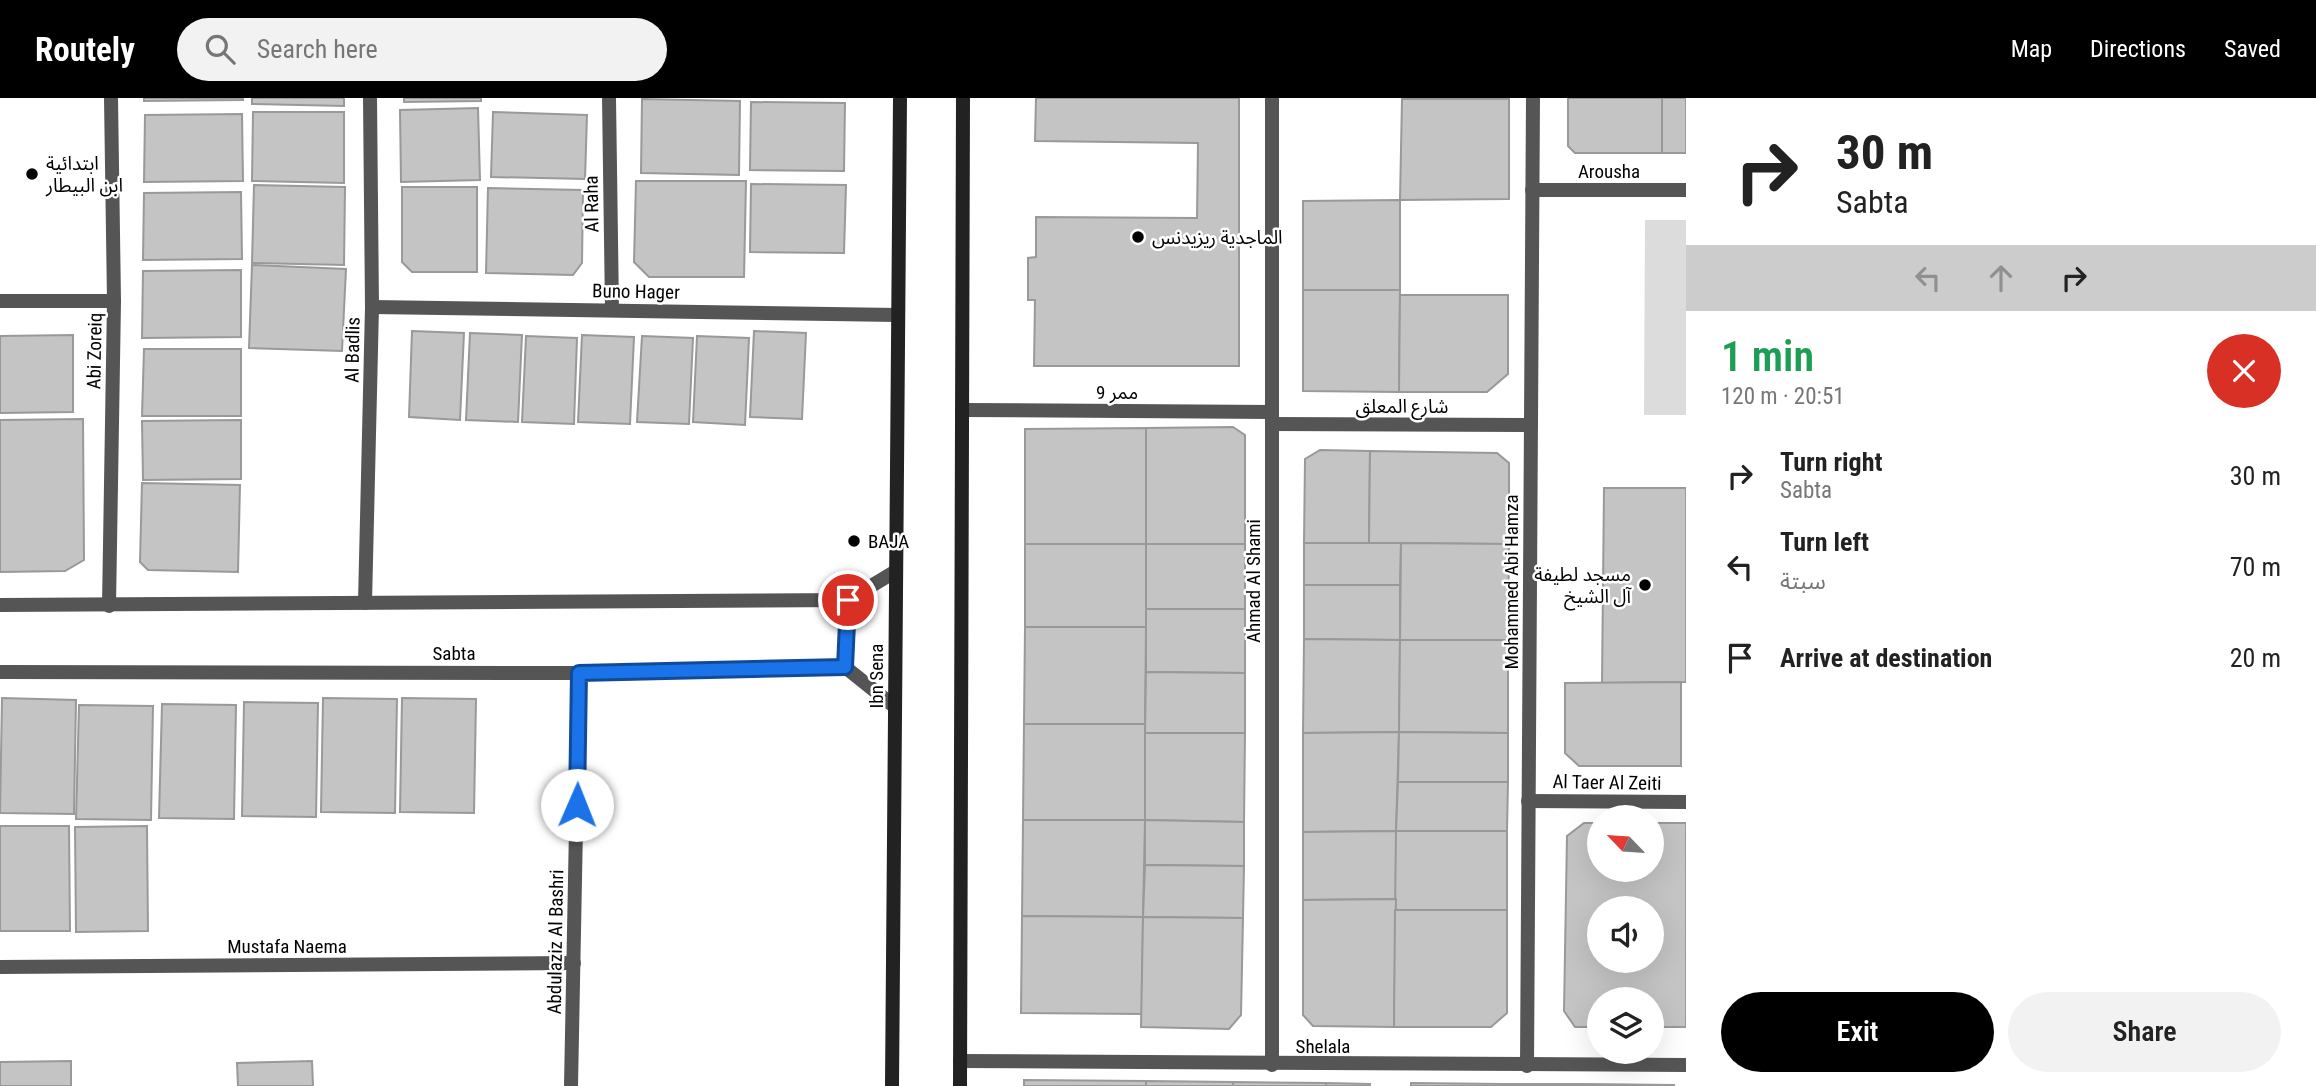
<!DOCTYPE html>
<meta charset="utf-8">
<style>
:root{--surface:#fff;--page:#f2f2f2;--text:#222;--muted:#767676;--accent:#000}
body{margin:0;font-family:"Roboto Condensed","Noto Sans Arabic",sans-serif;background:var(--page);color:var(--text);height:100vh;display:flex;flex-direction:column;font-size:26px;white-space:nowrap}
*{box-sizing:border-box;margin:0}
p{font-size:23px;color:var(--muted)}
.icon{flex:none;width:38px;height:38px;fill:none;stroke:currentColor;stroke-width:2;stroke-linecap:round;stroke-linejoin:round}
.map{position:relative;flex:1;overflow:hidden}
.panel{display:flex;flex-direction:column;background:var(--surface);width:630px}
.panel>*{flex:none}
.hud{background:#fff;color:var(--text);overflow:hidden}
.needle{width:46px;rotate:295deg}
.buttons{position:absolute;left:1587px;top:707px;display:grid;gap:14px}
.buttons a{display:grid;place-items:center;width:77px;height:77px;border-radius:50%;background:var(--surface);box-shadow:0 7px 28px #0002;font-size:35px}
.pin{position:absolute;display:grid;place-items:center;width:60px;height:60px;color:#fff;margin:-30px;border:4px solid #fff;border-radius:50%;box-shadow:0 2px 7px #0007}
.me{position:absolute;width:77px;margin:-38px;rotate:1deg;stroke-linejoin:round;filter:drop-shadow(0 0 5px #0008)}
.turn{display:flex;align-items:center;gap:24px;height:147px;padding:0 35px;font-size:32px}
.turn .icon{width:91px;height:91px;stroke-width:2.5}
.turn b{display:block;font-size:49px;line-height:60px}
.lanes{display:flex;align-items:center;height:66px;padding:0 35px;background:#0003;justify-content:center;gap:35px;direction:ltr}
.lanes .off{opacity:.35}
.round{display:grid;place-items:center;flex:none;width:74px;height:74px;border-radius:37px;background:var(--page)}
.head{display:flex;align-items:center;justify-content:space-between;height:119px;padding:0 35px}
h1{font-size:42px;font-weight:600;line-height:52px;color:#1e9e55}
.primary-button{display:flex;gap:14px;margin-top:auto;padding:14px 35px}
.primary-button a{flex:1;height:80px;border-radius:42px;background:var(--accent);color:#fff;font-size:28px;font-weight:600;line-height:80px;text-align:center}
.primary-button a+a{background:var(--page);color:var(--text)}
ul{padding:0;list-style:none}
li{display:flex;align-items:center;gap:21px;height:91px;padding:0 35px}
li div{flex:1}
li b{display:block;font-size:26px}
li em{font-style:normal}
header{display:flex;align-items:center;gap:42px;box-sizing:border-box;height:98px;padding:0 35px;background:var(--accent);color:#fff}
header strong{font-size:33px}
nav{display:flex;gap:38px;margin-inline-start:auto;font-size:24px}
.search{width:490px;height:63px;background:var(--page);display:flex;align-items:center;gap:18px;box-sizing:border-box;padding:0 24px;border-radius:38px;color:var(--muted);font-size:26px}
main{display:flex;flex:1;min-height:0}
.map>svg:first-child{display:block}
</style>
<header>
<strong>Routely</strong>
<div class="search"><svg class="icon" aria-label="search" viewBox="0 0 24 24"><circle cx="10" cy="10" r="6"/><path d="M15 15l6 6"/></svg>Search here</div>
<nav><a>Map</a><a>Directions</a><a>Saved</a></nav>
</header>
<main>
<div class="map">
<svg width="1686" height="988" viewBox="0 0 1686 988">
<rect width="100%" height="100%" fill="#fff"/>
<path fill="#dcdcdc" d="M 1645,122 L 1686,122 L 1686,317 L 1644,317 Z"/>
<g fill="#c4c4c4" stroke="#999" stroke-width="2" fill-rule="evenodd">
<path d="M 144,0 L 243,0 L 243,2 L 144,3 Z"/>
<path d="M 252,0 L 344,0 L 344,8 L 252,6 Z"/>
<path d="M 404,0 L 481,0 L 481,3 L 404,4 Z"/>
<path d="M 1036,0 L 1239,0 L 1239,268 L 1034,268 L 1035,202 L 1028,202 L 1028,160 L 1036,159 L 1036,119 L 1197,120 L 1198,45 L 1035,43 Z"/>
<path d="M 1568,0 L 1662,0 L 1662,55 L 1575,55 L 1568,48 Z"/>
<rect x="1662" y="0" width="24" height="55"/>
<path d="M 642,1 L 740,3 L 739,77 L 641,75 Z"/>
<path d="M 1402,1 L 1509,1 L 1509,101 L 1400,102 Z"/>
<path d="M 751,4 L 845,5 L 844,73 L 750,72 Z"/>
<path d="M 478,10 L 480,82 L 401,84 L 400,12 Z"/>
<path d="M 253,14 L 344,14 L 344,85 L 252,83 Z"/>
<path d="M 493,14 L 587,17 L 585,81 L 491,79 Z"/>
<path d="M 242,16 L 243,83 L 144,84 L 145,17 Z"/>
<path d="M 636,83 L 746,83 L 744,179 L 649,179 L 634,164 Z"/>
<path d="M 751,86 L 846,87 L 844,155 L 750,154 Z"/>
<path d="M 254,87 L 345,89 L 344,167 L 252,165 Z"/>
<path d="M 402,89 L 477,89 L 477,174 L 412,174 L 402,164 Z"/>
<path d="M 488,90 L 583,92 L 582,165 L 573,177 L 486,175 Z"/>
<path d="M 241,94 L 242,161 L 143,162 L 144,95 Z"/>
<path d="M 1400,102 L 1400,192 L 1303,192 L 1303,103 Z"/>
<path d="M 252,167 L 346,171 L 342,253 L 249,250 Z"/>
<path d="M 241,172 L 241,239 L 142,240 L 143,173 Z"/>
<path d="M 1303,192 L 1400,192 L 1399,294 L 1303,293 Z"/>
<path d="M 1400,197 L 1508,197 L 1508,276 L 1487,294 L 1399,294 Z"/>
<path d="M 412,233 L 464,235 L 460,322 L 409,319 Z"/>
<path d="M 754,233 L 806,235 L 802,321 L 750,319 Z"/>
<path d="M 470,235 L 522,237 L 518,324 L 466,322 Z"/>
<path d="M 73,237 L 73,314 L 0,315 L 0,238 Z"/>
<path d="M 582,237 L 634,239 L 630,326 L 578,324 Z"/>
<path d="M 526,238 L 577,240 L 574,326 L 522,324 Z"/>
<path d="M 642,238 L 693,240 L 689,326 L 637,324 Z"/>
<path d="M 697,238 L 749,240 L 745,327 L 693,324 Z"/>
<path d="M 144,251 L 241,251 L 241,318 L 142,318 Z"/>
<path d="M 83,321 L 84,462 L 65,473 L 0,474 L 0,322 Z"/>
<path d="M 241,322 L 241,381 L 143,382 L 142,323 Z"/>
<path d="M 1233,329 L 1245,337 L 1245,446 L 1146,446 L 1146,330 Z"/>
<path d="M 1146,330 L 1146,446 L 1025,446 L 1025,331 Z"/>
<path d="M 1320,352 L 1370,353 L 1369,445 L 1304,445 L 1305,361 Z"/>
<path d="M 1370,353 L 1497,355 L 1509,365 L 1509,446 L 1369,445 Z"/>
<path d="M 142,385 L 240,387 L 238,474 L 148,472 L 140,464 Z"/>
<path d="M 1604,390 L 1686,390 L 1686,584 L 1602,585 Z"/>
<path d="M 1304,445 L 1401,445 L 1400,487 L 1304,487 Z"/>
<path d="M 1401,445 L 1509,446 L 1508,542 L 1400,542 Z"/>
<rect x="1025" y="446" width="121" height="83"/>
<rect x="1146" y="446" width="99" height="65"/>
<path d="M 1304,487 L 1400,487 L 1400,542 L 1304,541 Z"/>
<path d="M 1146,511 L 1245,511 L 1245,575 L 1146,574 Z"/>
<path d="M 1025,529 L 1146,529 L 1145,626 L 1024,626 Z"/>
<path d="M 1304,541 L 1400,542 L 1399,634 L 1303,635 Z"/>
<path d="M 1400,542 L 1508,542 L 1508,635 L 1399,634 Z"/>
<path d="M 1146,574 L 1245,575 L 1245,635 L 1145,635 Z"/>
<path d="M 1681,584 L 1681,668 L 1579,668 L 1565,655 L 1565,585 Z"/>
<path d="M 2,600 L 76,602 L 74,716 L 0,715 Z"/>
<path d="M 323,600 L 397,601 L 395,715 L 321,714 Z"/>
<path d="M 402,600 L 476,601 L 474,715 L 400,714 Z"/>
<path d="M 244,604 L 318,605 L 316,719 L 242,718 Z"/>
<path d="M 162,606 L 236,607 L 234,721 L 159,720 Z"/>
<path d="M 79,607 L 153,608 L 151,722 L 76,721 Z"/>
<path d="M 1024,626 L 1145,626 L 1145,722 L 1023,722 Z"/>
<path d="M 1399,634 L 1396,733 L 1303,734 L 1303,635 Z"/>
<path d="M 1399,634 L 1508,635 L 1508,684 L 1398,684 Z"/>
<path d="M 1145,635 L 1245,635 L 1244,724 L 1145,722 Z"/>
<path d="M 1398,684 L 1508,684 L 1507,733 L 1396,733 Z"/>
<path d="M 1023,722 L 1145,722 L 1143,819 L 1022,818 Z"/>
<path d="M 1145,722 L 1244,724 L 1244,768 L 1145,767 Z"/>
<path d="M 1584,725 L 1600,725 L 1600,772 L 1652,772 L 1652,725 L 1686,725 L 1686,929 L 1652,929 L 1652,901 L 1600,901 L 1600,929 L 1575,929 L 1564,913 L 1567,738 ZM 1600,810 L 1652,810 L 1652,863 L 1600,863 Z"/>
<path d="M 0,728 L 69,728 L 70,833 L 0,833 Z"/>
<path d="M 147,728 L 148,833 L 76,834 L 75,729 Z"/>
<path d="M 1396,733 L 1396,801 L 1303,802 L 1303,734 Z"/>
<path d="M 1396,733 L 1507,733 L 1507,812 L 1395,812 Z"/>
<path d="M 1145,767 L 1244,768 L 1243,820 L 1143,819 Z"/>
<path d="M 1396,801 L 1394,929 L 1313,928 L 1303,917 L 1303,802 Z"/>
<path d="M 1395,812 L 1507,812 L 1507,915 L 1491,929 L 1394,929 Z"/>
<path d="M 1022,818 L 1143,819 L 1142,916 L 1021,915 Z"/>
<path d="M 1143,819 L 1243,820 L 1241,917 L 1229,931 L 1141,929 Z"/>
<path d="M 71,963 L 71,988 L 0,988 L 0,964 Z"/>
<path d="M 312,963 L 313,988 L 238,988 L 237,965 Z"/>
<path d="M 1024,982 L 1146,983 L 1146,988 L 1024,988 Z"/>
<path d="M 1146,983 L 1233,984 L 1233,988 L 1146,988 Z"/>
<path d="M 1233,984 L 1326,985 L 1326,988 L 1233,988 Z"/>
<path d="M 1326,985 L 1370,986 L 1370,988 L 1326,988 Z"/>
<path d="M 1411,985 L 1504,986 L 1504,988 L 1411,988 Z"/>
<rect x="1504" y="986" width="78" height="2"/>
<path d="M 1582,986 L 1674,987 L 1674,988 L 1582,988 Z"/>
</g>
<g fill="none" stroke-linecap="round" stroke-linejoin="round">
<g stroke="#555" stroke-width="14">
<path d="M 609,0 L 612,212"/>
<path d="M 1272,0 L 1272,967"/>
<path d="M 1532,92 L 1686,92"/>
<path d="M 0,203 L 114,203"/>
<path d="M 372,209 L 898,217"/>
<path d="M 962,312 L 1272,314"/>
<path d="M 1272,326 L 1531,327"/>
<path d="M 365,505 L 372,209 L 370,0"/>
<path d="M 0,507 L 848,502 L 896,473"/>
<path d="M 109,508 L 114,203 L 111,0"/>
<path d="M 845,569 L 848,502"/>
<path d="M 0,574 L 579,575 L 845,569 L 895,609"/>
<path d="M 1528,703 L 1686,704"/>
<path d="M 0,869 L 574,865"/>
<path d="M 960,963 L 1686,967"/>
<path d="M 1527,968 L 1533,0"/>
<path d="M 571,988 L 579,575"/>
</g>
<g stroke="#222" stroke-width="14">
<path d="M 892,988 L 900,0"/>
<path d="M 960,988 L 963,0"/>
</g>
</g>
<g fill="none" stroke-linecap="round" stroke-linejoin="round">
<defs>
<path id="route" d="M 577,707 L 579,575 L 845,569 L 848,502"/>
</defs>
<use href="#route" stroke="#114b97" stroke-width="18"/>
<use href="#route" stroke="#1a73e8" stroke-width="12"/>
</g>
<g fill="#000" stroke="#fff" stroke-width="2.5">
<circle cx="32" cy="76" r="7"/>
<circle cx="1138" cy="139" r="7"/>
<circle cx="854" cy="443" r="7"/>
<circle cx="1645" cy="487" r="7"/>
</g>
<g text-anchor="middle" stroke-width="5" stroke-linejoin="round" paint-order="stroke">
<g font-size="19" fill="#000" stroke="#fff" text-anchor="start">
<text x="46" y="72">ابتدائية<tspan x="46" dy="22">ابن البيطار</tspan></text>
<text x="1152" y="146">الماجدية ريزيدنس</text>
<text x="868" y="450">BAJA</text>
<text x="1631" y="483" text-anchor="end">مسجد لطيفة<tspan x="1631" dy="22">آل الشيخ</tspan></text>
</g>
<g font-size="19" fill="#000" stroke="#fff">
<text x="1609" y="80">Arousha</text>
<text transform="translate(591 106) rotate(-91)" y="7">Al Raha</text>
<text transform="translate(636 193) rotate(1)" y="7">Buno Hager</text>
<text transform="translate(352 252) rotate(-89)" y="7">Al Badlis</text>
<text transform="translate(94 253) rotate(-89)" y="7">Abi Zoreiq</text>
<text x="1117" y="301">ممر 9</text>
<text x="1402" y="315">شارع المعلق</text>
<text transform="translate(1253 483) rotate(-90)" y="7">Ahmad Al Shami</text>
<text transform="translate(1511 484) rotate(-90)" y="7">Mohammed Abi Hamza</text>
<text x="454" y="562">Sabta</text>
<text transform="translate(876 578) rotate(-90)" y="7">Ibn Sena</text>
<text transform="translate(1607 684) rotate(1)" y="7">Al Taer Al Zeiti</text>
<text transform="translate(555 844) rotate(-89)" y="7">Abdulaziz Al Bashri</text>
<text x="287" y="855">Mustafa Naema</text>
<text x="1323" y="955">Shelala</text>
</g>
</g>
</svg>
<div class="buttons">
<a><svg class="needle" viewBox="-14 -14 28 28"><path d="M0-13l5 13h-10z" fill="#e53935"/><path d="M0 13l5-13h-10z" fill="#767676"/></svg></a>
<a><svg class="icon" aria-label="sound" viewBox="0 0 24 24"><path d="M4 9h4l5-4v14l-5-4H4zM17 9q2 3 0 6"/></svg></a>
<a><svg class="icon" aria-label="layers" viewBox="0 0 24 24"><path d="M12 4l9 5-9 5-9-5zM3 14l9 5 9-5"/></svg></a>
</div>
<div class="pin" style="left:848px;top:502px;background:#d93025"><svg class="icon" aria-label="arrive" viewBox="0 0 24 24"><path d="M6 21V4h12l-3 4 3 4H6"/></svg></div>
<svg class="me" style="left:577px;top:707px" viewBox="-20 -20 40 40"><circle r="19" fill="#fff"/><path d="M0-13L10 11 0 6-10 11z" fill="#1a73e8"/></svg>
</div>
<section class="panel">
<div class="hud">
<div class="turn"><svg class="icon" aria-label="right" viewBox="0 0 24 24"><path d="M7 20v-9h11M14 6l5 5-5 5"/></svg><div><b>30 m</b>Sabta</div></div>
<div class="lanes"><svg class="icon off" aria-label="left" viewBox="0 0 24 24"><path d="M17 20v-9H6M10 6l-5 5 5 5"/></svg><svg class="icon off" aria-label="ahead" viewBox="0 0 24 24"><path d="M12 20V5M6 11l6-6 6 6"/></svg><svg class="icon" aria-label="right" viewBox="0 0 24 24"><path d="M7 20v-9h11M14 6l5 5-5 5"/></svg></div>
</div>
<div class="head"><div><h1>1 min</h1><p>120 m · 20:51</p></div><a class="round" style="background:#d93025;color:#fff"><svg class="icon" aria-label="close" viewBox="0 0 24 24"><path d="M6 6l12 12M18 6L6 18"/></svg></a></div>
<ul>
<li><svg class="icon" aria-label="right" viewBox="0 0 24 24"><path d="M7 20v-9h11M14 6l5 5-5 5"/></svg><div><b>Turn right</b><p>Sabta</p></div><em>30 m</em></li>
<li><svg class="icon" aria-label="left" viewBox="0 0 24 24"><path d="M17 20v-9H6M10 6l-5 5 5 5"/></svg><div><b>Turn left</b><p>سبتة</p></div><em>70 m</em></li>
<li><svg class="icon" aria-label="arrive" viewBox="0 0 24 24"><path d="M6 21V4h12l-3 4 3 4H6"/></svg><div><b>Arrive at destination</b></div><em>20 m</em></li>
</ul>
<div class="primary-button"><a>Exit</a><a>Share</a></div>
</section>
</main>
